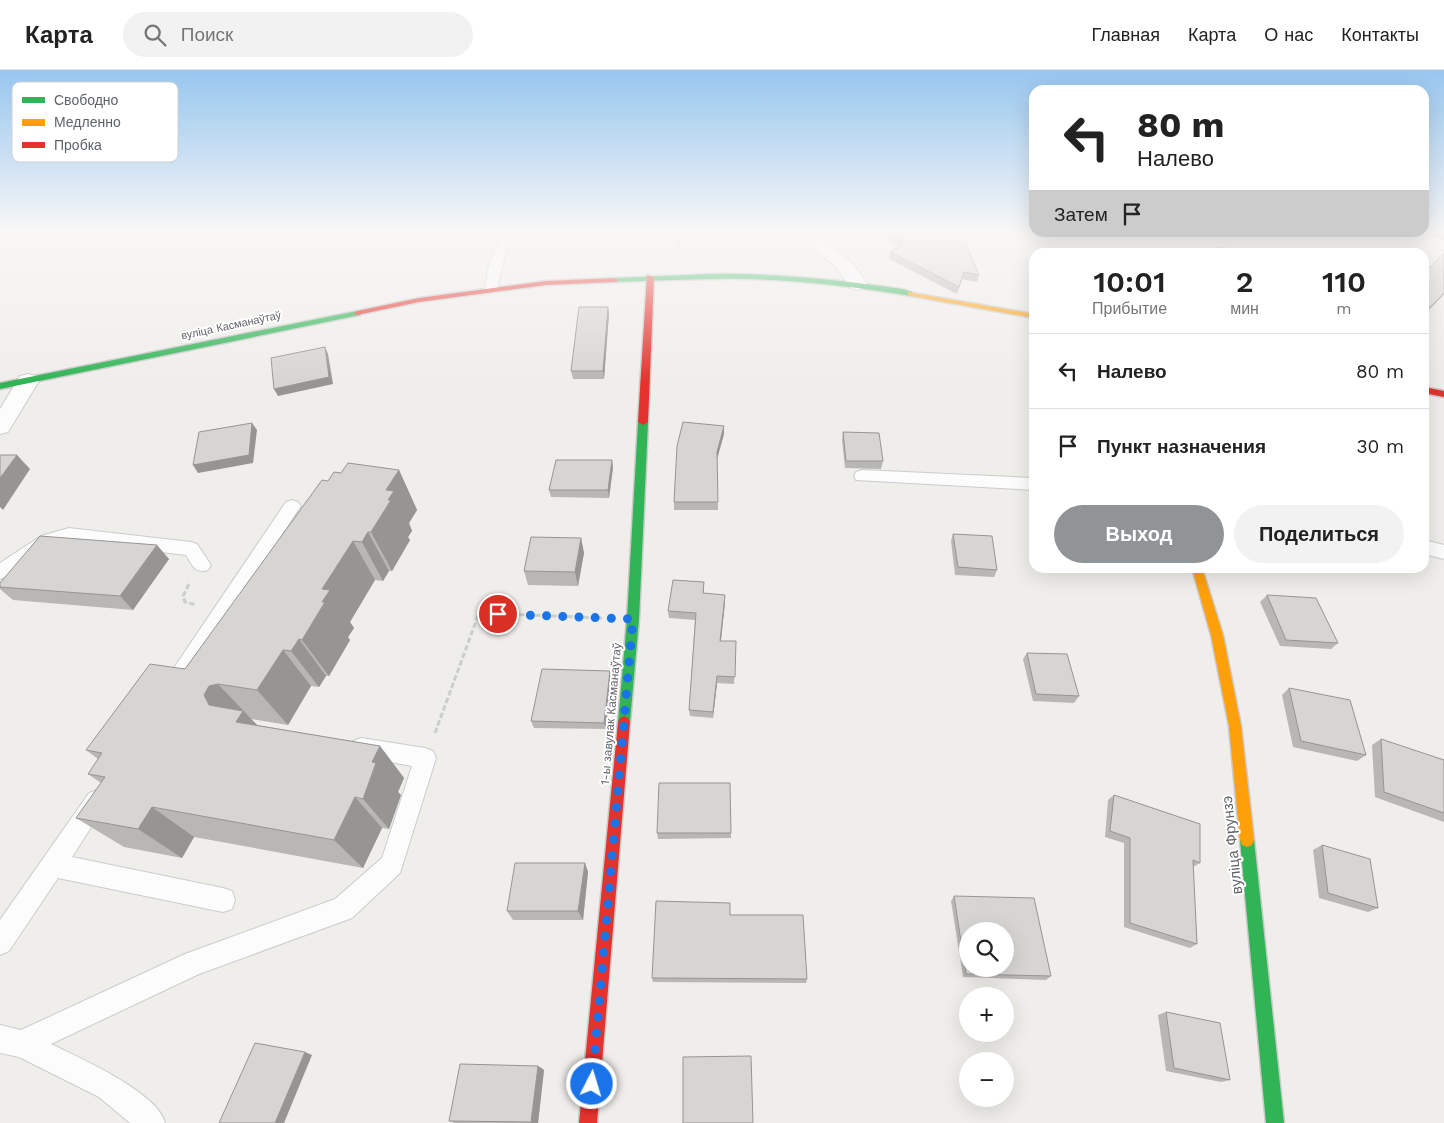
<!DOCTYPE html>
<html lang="ru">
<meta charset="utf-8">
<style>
:root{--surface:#fff;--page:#f2f2f2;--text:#222;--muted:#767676;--line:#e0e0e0;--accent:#919496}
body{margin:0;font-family:"Work Sans",sans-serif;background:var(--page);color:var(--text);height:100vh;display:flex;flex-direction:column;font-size:19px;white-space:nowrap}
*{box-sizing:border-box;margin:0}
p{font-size:16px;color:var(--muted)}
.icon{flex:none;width:28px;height:28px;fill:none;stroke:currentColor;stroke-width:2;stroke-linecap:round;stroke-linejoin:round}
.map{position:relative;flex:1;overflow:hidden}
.side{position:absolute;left:1029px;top:178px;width:400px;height:325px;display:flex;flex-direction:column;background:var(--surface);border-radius:15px;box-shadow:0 5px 20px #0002}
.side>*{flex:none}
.top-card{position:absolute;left:1029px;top:15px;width:400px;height:152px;border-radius:15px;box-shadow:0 5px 20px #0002;background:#fff;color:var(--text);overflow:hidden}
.fabs{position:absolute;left:959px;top:852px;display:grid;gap:10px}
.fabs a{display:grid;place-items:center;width:55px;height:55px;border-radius:50%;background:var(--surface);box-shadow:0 5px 20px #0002;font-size:25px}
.pin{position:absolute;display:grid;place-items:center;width:42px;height:42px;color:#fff;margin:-21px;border:2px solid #fff;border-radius:50%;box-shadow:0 1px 5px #0007}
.me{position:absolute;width:55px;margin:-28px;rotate:5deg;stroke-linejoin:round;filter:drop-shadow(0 0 4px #0008)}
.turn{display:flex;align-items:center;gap:18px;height:105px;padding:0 25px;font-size:22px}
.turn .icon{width:65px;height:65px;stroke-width:2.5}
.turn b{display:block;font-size:35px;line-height:42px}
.then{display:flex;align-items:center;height:48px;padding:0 25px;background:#0003;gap:10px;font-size:19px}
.eta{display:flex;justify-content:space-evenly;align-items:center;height:85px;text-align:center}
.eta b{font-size:30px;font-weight:600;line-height:35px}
.primary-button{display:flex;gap:10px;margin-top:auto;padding:10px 25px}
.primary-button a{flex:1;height:58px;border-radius:30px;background:var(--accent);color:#fff;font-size:20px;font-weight:600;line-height:58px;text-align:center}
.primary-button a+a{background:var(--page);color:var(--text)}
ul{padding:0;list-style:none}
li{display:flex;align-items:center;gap:15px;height:75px;padding:0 25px;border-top:1px solid var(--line)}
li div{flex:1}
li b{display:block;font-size:19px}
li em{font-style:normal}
header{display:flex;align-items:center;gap:30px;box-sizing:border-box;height:70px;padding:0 25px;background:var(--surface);border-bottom:1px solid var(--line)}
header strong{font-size:24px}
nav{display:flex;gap:28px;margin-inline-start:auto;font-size:18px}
.search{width:350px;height:45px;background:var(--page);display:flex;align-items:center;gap:12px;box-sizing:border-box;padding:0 18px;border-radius:28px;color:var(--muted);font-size:19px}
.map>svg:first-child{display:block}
</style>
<header>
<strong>Карта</strong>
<div class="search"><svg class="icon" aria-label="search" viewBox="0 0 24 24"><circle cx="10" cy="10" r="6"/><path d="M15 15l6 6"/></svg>Поиск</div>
<nav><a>Главная</a><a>Карта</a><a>О нас</a><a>Контакты</a></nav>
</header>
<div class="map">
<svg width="1444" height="1053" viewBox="0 0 1444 1053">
<rect width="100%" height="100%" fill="#efeeea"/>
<path fill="#e2e0da" d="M 0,163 L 84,163 L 0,169 Z"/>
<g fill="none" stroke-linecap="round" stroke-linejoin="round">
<defs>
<g id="lane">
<path d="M 507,163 L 521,163 L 506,180 L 497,219 L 496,222 L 486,222 L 485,219 C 488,199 491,177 507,163 Z"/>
<path d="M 862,400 L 1034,408 L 1034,420 L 856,410 L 854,406 L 856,402 Z"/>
<path d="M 292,430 L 298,432 L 301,436 L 298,440 L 177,626 L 170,629 L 163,626 L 160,620 L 163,614 L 286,432 Z"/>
<path d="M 69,458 L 191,472 L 197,474 L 211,495 L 208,500 C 195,504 192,495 186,485 L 69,471 L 53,476 L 6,507 L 0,509 L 0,493 L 41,466 Z"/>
<path d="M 1424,470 L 1444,475 L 1444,489 L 1424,484 Z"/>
<path d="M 361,668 L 425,678 L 433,681 L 436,688 L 400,803 L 352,848 L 199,904 L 51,974 C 78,987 159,1023 165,1053 L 130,1053 L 99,1027 L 19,987 L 0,983 L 0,955 L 21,960 L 185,884 L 335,829 L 382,788 L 412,696 L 353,685 L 350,678 L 353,671 Z"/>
<path d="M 97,720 L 105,723 L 108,731 L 72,787 L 223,818 L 232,821 L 235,830 L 232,839 L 223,842 L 58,808 L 9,881 L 0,885 L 0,850 L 89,723 Z"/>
</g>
<g id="street">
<path d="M 793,163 L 814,163 L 832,176 L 854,195 L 867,214 L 865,218 L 858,220 L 851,218 L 835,196 Z"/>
<path d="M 28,304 L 36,306 L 39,311 L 8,362 L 0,364 L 0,339 L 20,306 Z"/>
</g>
<g id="fast">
<path d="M 711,204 C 768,203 825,208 881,216 C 891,218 907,218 915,224 L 911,226 C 857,217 803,210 748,209 C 703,208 659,211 614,212 L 610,210 L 614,208 Z"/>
<path d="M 357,241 L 361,243 L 360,245 L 0,319 L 0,313 Z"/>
<path d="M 643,349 L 648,352 L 639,549 L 630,652 L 628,656 L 624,658 L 620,656 L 618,652 L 627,549 L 638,352 Z"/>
<path d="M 1247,763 L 1252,765 L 1254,770 L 1284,1053 L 1266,1053 L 1240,770 L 1242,765 Z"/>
</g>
<g id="slow">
<path d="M 908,222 L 1034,244 L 1034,248 L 911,226 L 908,226 Z"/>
<path d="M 1192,498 L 1202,498 L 1223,565 L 1241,656 L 1254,770 L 1252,775 L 1247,777 L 1242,775 L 1240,770 L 1229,656 L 1211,565 Z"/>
</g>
<g id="jam">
<path d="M 647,205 L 654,207 L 648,352 L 643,355 L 638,352 Z"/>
<path d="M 614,208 L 618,210 L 617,212 L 546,215 L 419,232 L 357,245 L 353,243 L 357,241 L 419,228 L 546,211 Z"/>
<path d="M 1424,317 L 1444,321 L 1444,327 L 1424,323 Z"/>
<path d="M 624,646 L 628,648 L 630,652 L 597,1053 L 579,1053 L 618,652 L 620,648 Z"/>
</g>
</defs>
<use href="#lane" stroke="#cbcccc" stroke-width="2"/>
<use href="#street" stroke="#cbcccc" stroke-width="2"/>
<use href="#fast" stroke="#cacacb" stroke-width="3"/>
<use href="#slow" stroke="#cacacb" stroke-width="3"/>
<use href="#jam" stroke="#cacacb" stroke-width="3"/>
<path stroke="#cacfcc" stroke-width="2.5" stroke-dasharray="4 2" stroke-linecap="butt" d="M 679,163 L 680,182"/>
<g stroke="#cacfcc" stroke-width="3" stroke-dasharray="5.5 2.5" stroke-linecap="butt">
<path d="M 189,514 L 183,526 L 185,532 L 196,535"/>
<path d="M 435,663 L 479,543 L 602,548"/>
</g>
<use href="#lane" fill="#fdfcfc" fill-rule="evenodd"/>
<use href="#street" fill="#fdfcfc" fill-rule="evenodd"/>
<use href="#fast" fill="#30b455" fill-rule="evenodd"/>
<use href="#slow" fill="#ff9f0a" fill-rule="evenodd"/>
<use href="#jam" fill="#e5322d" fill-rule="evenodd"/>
</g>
<g fill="#b8b7b5">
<path d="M 878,163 L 961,163 L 979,205 L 977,212 L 962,209 L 957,224 L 889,189 L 890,182 L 899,177 Z"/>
<path d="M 1433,163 L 1444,163 L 1444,171 L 1431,166 Z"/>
<path d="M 1218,177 L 1247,182 L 1215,182 Z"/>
<path d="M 1424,203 L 1444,224 L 1424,245 Z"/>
<path d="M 608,237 L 609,244 L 604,309 L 573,309 L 571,301 Z"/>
<path d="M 724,356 L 724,364 L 717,389 L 718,440 L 674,440 L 674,432 Z"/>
<path d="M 843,362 L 883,391 L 881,399 L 845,398 L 842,370 Z"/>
<path d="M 613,397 L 609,428 L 551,427 L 549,420 Z"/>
<path d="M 399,400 L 417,440 L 409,453 L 412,461 L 408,467 L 410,470 L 392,501 L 389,501 L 383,511 L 375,510 L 350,552 L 354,558 L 348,567 L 350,570 L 329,606 L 326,606 L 319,617 L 311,616 L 288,655 L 251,649 L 257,655 L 380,676 L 404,708 L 398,722 L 401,725 L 389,759 L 382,758 L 363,798 L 194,767 L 182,788 L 124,777 L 76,748 L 101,713 L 88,704 L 98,689 L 86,680 L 185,599 L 328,411 L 341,403 Z"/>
<path d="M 1424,429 L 1428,450 L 1424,454 Z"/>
<path d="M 953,464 L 997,500 L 994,507 L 955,505 L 951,471 Z"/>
<path d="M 581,468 L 584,483 L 578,516 L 528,515 L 524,501 Z"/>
<path d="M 169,489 L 133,540 L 13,530 L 0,519 L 0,513 Z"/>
<path d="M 704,512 L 704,523 L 725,532 L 721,571 L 736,571 L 734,614 L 717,613 L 713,648 L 690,646 L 689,640 L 695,550 L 669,548 L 668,541 Z"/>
<path d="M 1267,525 L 1338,573 L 1331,579 L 1280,576 L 1260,532 Z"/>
<path d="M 1027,583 L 1079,626 L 1074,633 L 1033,631 L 1023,589 Z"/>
<path d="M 610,601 L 611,607 L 606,659 L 534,658 L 531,651 Z"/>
<path d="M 1289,618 L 1366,685 L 1357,691 L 1293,677 L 1282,625 Z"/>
<path d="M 1381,669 L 1444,690 L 1444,752 L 1375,727 L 1372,675 Z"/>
<path d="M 730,713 L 731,768 L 658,769 L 657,763 Z"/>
<path d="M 1114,725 L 1200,793 L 1193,797 L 1197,874 L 1190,878 L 1124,857 L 1124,773 L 1105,767 L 1108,730 Z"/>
<path d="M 1322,775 L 1378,838 L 1368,842 L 1319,828 L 1313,780 Z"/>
<path d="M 585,793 L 588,802 L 583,850 L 513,850 L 507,841 Z"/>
<path d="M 954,826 L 1051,906 L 1046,910 L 963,907 L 951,831 Z"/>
<path d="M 730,845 L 807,909 L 806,913 L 653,912 L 652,908 Z"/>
<path d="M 1166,942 L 1230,1010 L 1221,1012 L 1166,1001 L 1158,945 Z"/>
<path d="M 538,996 L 544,1000 L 538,1053 L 455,1053 L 449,1051 Z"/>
</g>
<g fill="#969594">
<path d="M 1444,223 L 1444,224 L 1424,245 L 1430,237 Z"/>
<path d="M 608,237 L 609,244 L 604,309 L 603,301 Z"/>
<path d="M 325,277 L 328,284 L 333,314 L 278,326 L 274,319 Z"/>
<path d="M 252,353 L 257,360 L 253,393 L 198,403 L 193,395 Z"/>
<path d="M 724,356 L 724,364 L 717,389 L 717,382 Z"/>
<path d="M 17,385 L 30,399 L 3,440 L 0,437 L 0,408 Z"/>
<path d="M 612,390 L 613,397 L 609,428 L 608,420 Z"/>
<path d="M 399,400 L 417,440 L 409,453 L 412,461 L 408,467 L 410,470 L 392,501 L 371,462 L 388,430 L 386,420 Z"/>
<path d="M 368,462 L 389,501 L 383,511 L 362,472 Z"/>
<path d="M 581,468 L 584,483 L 578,516 L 575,502 Z"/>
<path d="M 353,471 L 375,510 L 350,552 L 354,558 L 348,567 L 350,570 L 329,606 L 302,570 L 322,532 L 322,519 Z"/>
<path d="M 157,475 L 169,489 L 133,540 L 120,526 Z"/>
<path d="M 725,525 L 725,532 L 720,578 L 720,571 Z"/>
<path d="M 299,569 L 326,606 L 319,617 L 291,581 Z"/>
<path d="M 283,580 L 311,616 L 288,655 L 257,620 Z"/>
<path d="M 610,601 L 611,607 L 606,659 L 604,653 Z"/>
<path d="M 717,606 L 717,613 L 713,648 L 713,642 Z"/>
<path d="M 218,614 L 276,675 L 239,659 L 209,635 L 204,625 L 209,616 Z"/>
<path d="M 380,676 L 404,708 L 398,722 L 401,725 L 389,759 L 363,729 L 372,692 Z"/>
<path d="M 355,727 L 382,758 L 363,798 L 334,770 Z"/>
<path d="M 152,737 L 194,767 L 182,788 L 138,759 Z"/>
<path d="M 585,793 L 588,802 L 583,850 L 578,841 Z"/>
<path d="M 305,982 L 312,985 L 284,1053 L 275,1053 Z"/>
<path d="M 538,996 L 544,1000 L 538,1053 L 532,1053 L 531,1052 Z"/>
</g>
<g fill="#d6d5d3" stroke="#969594" fill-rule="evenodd">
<path d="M 890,163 L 961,163 L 979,205 L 964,202 L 959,217 L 890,182 L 906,174 Z"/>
<path d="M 1218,177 L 1247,181 L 1247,182 L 1219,182 Z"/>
<path d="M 1444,183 L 1444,223 L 1430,237 L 1424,235 L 1424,203 Z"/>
<path d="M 579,237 L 608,237 L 603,301 L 571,301 Z"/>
<path d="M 325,277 L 329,307 L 274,319 L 271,288 Z"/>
<path d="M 683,352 L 724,356 L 717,382 L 718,432 L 674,432 L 677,376 Z"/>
<path d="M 252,353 L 249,385 L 193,395 L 199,362 Z"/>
<path d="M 843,362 L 879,363 L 883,391 L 846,391 Z"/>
<path d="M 0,385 L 17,385 L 0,408 Z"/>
<path d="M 556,390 L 612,390 L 608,420 L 549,420 Z"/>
<path d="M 348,393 L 399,400 L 386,420 L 394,421 L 388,430 L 391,430 L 371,462 L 368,462 L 362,472 L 353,471 L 322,519 L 330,520 L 322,532 L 325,532 L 302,570 L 299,569 L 291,581 L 283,580 L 257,620 L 218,614 L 209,616 L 204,625 L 209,635 L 243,641 L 236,652 L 380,676 L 372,692 L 376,693 L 363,729 L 355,727 L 334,770 L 152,737 L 138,759 L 76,748 L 105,707 L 88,704 L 102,683 L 86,680 L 150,594 L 185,599 L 322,410 L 328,411 L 334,402 L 341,403 Z"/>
<path d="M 1424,429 L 1428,450 L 1424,449 Z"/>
<path d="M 953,464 L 992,466 L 997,500 L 958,497 Z"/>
<path d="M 40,466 L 157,475 L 120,526 L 0,517 L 0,513 Z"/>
<path d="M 531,467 L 581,468 L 575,502 L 524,501 Z"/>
<path d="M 673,510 L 704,512 L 703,523 L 725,525 L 720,571 L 736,571 L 735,607 L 717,606 L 713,642 L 689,640 L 696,543 L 668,541 Z"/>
<path d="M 1267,525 L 1316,528 L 1338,573 L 1286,570 Z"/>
<path d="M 1027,583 L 1067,584 L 1079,626 L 1036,624 Z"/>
<path d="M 542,599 L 610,601 L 604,653 L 531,651 Z"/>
<path d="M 1289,618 L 1350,630 L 1366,685 L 1301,671 Z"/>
<path d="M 1381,669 L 1444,690 L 1444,743 L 1384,722 Z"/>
<path d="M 659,713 L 730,713 L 731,763 L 657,763 Z"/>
<path d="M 1114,725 L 1200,754 L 1200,793 L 1193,790 L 1197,874 L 1130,853 L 1130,768 L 1110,761 Z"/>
<path d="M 1322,775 L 1370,789 L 1378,838 L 1328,823 Z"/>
<path d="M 515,793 L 585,793 L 578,841 L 507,841 Z"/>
<path d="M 954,826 L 1034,828 L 1051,906 L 966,904 ZM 968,861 L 1005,861 L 1005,899 L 968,899 Z"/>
<path d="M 656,831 L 730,833 L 730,845 L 803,845 L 807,909 L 652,908 Z"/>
<path d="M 1166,942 L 1220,953 L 1230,1010 L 1174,998 Z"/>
<path d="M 255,973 L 305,982 L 275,1053 L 219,1053 Z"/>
<path d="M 751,986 L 753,1053 L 683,1053 L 683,987 Z"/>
<path d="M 460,994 L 538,996 L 531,1052 L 449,1051 Z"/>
</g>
<linearGradient id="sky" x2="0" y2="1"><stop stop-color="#97c6ef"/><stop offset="0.52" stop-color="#f8f7f6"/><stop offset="1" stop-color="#f8f7f6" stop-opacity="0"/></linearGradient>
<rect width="1444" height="311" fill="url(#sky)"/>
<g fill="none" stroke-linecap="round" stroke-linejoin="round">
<path stroke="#1a73e8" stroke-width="9" stroke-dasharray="0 16.2" d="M 498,544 L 633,549 L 592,1014"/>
</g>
<g text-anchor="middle" stroke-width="4" stroke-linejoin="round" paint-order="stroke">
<g font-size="11" fill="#5f6368" stroke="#fff">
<text transform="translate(231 255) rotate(-12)" y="4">вуліца Касманаўтаў</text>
</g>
<g font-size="12" fill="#5f6368" stroke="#fff">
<text transform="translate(611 644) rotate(-85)" y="4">1-ы завулак Касманаўтаў</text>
</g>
<g font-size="15" fill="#5f6368" stroke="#fff">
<text transform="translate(1232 775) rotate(-96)" y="5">вуліца Фрунзэ</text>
</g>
</g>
<rect x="12" y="12" width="166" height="80" rx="8" fill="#fff" stroke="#cfd0d2" stroke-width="1"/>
<rect x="22" y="27" width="23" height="6" fill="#30b455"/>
<rect x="22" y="49" width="23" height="7" fill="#ff9f0a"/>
<rect x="22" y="72" width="23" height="6" fill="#e5322d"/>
<g font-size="14" fill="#5f6368">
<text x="54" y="35">Свободно</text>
<text x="54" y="57">Медленно</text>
<text x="54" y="80">Пробка</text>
</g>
</svg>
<div class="fabs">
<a><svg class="icon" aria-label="search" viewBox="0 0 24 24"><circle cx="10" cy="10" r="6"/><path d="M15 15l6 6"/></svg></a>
<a>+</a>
<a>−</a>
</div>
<div class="pin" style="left:498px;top:544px;background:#d93025"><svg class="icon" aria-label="arrive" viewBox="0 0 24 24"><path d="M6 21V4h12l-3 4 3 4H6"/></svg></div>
<svg class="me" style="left:592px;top:1014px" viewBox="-20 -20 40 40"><circle r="17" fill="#1a73e8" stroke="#fff" stroke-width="3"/><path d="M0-11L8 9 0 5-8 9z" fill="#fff"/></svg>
<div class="top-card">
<div class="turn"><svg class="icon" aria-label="left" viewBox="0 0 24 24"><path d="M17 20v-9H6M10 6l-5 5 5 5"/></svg><div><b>80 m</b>Налево</div></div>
<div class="then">Затем<svg class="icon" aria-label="arrive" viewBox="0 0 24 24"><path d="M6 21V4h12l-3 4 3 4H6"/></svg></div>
</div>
<section class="side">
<div class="eta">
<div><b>10:01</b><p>Прибытие</p></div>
<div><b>2</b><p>мин</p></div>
<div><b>110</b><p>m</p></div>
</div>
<ul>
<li><svg class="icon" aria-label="left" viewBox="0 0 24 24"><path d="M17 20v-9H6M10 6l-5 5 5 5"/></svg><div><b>Налево</b></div><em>80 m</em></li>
<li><svg class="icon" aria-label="arrive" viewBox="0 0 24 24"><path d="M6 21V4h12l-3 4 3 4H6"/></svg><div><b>Пункт назначения</b></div><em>30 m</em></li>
</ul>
<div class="primary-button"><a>Выход</a><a>Поделиться</a></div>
</section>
</div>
